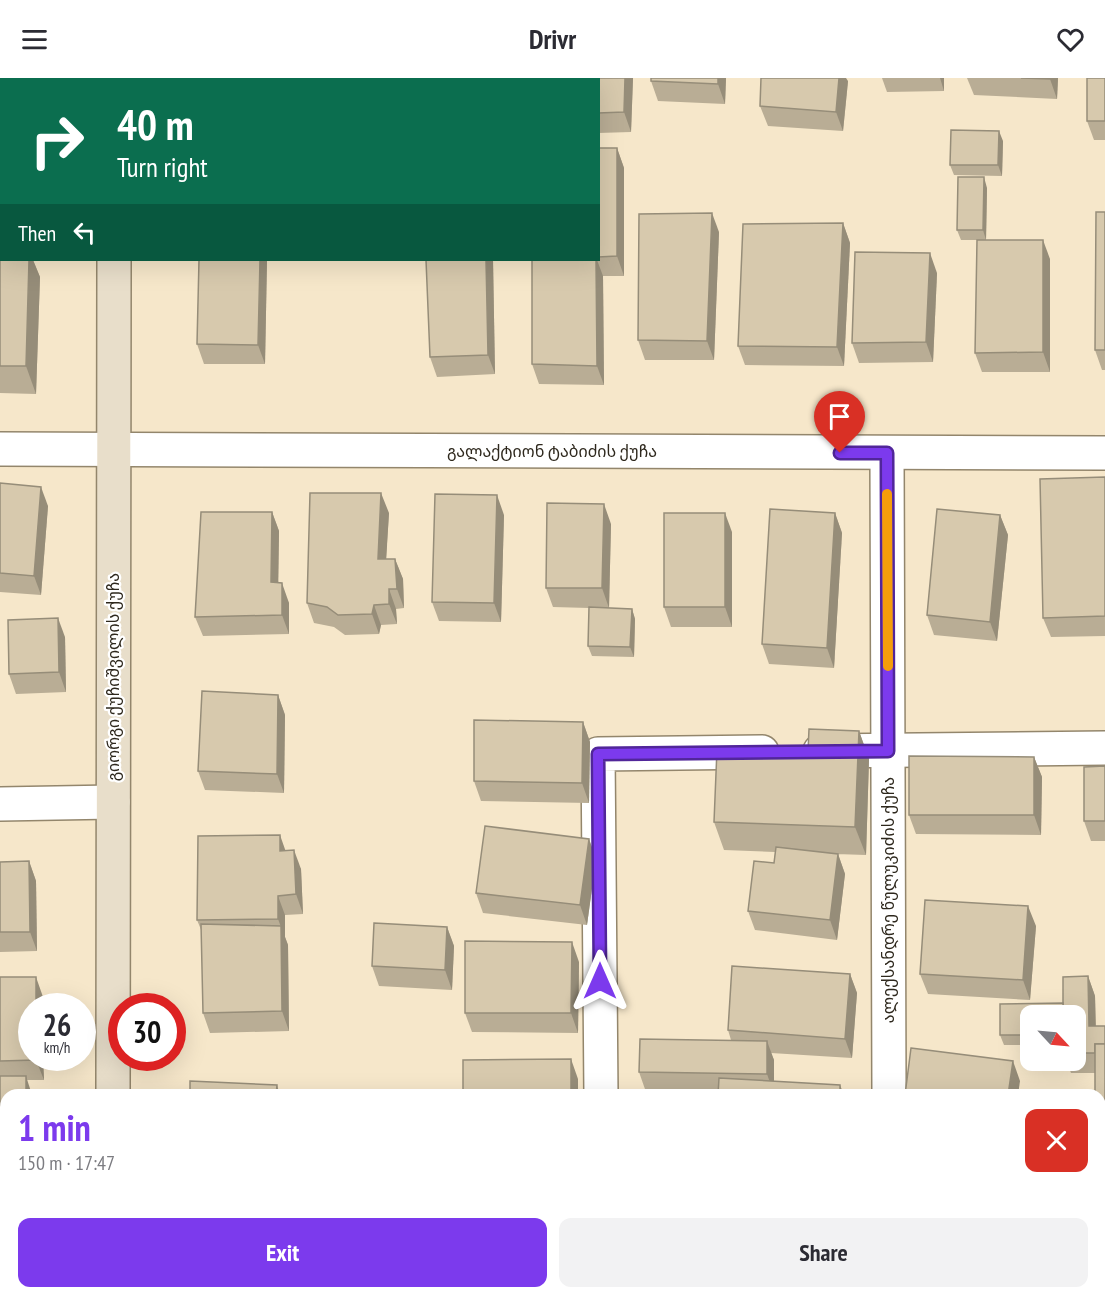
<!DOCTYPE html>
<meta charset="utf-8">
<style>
:root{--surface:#fff;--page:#f2f2f3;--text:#2b2b33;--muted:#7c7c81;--accent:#7c3aed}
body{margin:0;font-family:"PT Sans Narrow","Noto Sans Georgian",sans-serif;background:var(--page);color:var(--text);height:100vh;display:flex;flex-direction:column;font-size:22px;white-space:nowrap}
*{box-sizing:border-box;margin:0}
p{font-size:20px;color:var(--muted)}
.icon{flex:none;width:33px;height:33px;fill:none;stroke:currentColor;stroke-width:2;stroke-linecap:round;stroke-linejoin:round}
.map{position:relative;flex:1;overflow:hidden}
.details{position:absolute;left:0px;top:1011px;width:1106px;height:210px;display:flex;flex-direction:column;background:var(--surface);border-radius:18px 18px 0 0;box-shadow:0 6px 24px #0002}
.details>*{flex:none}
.banner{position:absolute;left:0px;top:0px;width:600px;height:183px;box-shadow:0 6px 24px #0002;background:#0b6e4f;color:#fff;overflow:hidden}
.needle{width:39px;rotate:116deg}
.buttons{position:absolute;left:1020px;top:927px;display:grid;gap:12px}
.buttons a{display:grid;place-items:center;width:66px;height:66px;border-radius:12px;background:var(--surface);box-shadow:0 6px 24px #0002;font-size:30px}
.speed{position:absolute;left:18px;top:915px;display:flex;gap:12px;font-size:30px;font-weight:700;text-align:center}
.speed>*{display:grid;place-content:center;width:78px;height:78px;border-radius:50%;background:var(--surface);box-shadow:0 6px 24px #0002;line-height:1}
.speed small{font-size:15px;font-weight:400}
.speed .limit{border:9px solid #d22;background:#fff;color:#111}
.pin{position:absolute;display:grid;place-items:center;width:51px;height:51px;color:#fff;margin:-62px -26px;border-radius:50% 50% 50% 0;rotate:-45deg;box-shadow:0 0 6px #0007}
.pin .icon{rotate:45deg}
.me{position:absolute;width:66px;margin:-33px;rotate:0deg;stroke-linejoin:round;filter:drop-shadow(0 0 4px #0008)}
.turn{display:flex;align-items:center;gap:21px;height:126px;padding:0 18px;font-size:27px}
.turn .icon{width:78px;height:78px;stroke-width:2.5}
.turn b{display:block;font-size:42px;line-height:51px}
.then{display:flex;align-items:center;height:57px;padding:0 18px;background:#0003;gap:12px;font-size:22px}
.round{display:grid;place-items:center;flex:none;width:63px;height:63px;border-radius:12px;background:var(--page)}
.summary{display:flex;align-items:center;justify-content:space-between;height:102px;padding:0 18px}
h1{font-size:36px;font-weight:800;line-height:45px;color:var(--accent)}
.button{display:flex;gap:12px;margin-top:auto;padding:12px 18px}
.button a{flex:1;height:69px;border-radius:12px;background:var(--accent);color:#fff;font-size:24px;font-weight:800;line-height:69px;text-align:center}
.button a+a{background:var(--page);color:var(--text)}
header{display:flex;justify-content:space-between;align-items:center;height:78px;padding:0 18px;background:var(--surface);font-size:27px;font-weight:800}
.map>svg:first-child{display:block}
</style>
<header><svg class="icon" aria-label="menu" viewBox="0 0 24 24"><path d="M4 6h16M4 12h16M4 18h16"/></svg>Drivr<svg class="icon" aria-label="heart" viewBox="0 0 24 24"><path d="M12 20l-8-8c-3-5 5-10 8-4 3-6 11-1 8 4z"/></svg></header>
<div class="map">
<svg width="1105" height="1221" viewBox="0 0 1105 1221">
<rect width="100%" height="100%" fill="#f6e7ca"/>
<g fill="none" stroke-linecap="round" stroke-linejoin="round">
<defs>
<g id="street">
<path d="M 0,371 L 1105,375"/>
<path d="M 887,375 L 889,1017"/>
<path d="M 820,673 L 1105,670"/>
<path d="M 0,726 L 113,724"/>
<path d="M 601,1017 L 598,676 L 762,674"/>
<path d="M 603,1215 L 603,1221"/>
<path d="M 889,1215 L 889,1221"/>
</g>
<g id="secondary">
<path d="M 114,2 L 114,0"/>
<path d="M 113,1017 L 114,182"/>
<path d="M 112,1221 L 112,1215"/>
</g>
</defs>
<use href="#street" stroke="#93866c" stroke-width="36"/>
<use href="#secondary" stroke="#93866c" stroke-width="36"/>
<use href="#street" stroke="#fff" stroke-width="33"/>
<use href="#secondary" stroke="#e8deca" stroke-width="33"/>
</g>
<g fill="#b9ad95">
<rect x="429" y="0" width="74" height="2"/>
<path d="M 546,0 L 633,0 L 631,54 L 598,55 L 598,2 Z"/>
<path d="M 726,0 L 725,26 L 658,23 L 651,3 Z"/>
<path d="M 882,0 L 944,0 L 944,13 L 887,14 Z"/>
<path d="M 967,0 L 1058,0 L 1057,21 L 974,17 Z"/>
<path d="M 1105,0 L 1105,62 L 1094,62 L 1087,43 Z"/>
<path d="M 848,3 L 843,53 L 768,48 L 760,28 Z"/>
<rect x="0" y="12" width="2" height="85"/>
<path d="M 1003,63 L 1002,98 L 954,97 L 950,87 Z"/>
<path d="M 598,70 L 617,70 L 624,90 L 624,198 L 603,198 L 604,307 L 539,306 L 532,286 L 532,182 L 598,182 Z"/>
<path d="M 987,110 L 986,162 L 1050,181 L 1050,294 L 982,294 L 975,275 L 977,162 L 961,162 L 957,152 Z"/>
<path d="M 1105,134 L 1105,292 L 1102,292 L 1095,272 Z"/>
<path d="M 843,145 L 850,165 L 844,288 L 745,287 L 738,268 Z"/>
<path d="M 719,154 L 714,282 L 645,282 L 638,262 Z"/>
<path d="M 0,170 L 2,182 L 33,182 L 40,199 L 36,316 L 0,315 Z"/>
<path d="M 199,182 L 267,182 L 265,286 L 204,286 L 197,266 Z"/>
<path d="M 493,182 L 495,296 L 437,299 L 430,279 Z"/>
<path d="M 937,195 L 933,284 L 859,285 L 852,265 Z"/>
<path d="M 1105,399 L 1105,558 L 1051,559 L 1043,540 Z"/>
<path d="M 0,405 L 48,428 L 41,517 L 0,514 Z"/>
<path d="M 272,434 L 279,453 L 278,505 L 289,525 L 289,556 L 203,558 L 195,539 Z"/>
<path d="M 389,435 L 386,481 L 395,481 L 403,501 L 404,530 L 396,531 L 397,546 L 381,547 L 379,556 L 345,557 L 334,549 L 314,545 L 307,525 Z"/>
<path d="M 835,435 L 842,455 L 834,590 L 769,586 L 762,566 Z"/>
<path d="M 504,437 L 501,544 L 439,543 L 432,524 Z"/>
<path d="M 1000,437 L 1008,457 L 997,563 L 934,557 L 927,537 Z"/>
<path d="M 611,446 L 609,530 L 632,531 L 635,541 L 634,579 L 592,578 L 588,568 L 589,530 L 553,529 L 546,510 Z"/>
<path d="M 732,454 L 732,549 L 671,549 L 664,529 Z"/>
<path d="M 65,559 L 66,614 L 16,616 L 9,596 Z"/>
<path d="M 278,617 L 285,637 L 284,715 L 205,712 L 198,693 Z"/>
<path d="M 583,644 L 590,664 L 589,725 L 481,723 L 474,703 Z"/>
<path d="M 859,653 L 869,681 L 866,777 L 836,776 L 838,776 L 845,796 L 837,862 L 755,852 L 748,833 L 774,785 L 775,774 L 724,772 L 714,744 L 808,673 Z"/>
<path d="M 1034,679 L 1042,699 L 1041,757 L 916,756 L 909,737 Z"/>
<path d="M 1105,688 L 1105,763 L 1091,763 L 1084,743 Z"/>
<path d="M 589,761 L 596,781 L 587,847 L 483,835 L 476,815 Z"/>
<path d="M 286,773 L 301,791 L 303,836 L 285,837 L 285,859 L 288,867 L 289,953 L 210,955 L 203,935 L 202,854 L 197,842 Z"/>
<path d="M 29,783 L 36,803 L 37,873 L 0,874 L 0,784 Z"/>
<path d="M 1036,848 L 1030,922 L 928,916 L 920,896 Z"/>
<path d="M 447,849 L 454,868 L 452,912 L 379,908 L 372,888 Z"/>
<path d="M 579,884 L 578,955 L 472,954 L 465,935 Z"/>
<path d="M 850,896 L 857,915 L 852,980 L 771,975 L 774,982 L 774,1003 L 719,1015 L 646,1014 L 639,994 L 731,962 L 728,952 Z"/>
<path d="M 1088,898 L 1095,918 L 1096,948 L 1105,948 L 1105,1055 L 1100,1040 L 1100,1017 L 1095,1017 L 1095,995 L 1071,995 L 1066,982 L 1076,982 L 1076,938 L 1030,938 L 1030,967 L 1004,967 L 1000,957 L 1000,926 L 1063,925 L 1063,899 Z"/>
<path d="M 0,899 L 43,919 L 43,928 L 32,928 L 43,980 L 44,1002 L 27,1002 L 6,1017 L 6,1072 L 0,1072 Z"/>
<rect x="1100" y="1075" width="5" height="40"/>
<path d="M 643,1215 L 710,1215 L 710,1221 L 645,1221 Z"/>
<path d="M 966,1215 L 1027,1215 L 1026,1221 L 968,1221 Z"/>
</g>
<g fill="#968d79">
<path d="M 625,0 L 633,0 L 631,54 L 624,34 Z"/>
<path d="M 718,0 L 726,0 L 725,26 L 718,6 Z"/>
<path d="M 839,0 L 846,0 L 848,3 L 843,53 L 836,34 Z"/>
<path d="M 940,0 L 944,0 L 944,13 Z"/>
<path d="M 1050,0 L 1058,0 L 1057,21 L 1050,1 Z"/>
<path d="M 999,53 L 1003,63 L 1002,98 L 998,87 Z"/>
<path d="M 617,70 L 624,90 L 624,198 L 617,178 Z"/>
<path d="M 984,99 L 987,110 L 986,162 L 983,152 Z"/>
<path d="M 712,135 L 719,154 L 714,282 L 707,263 Z"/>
<path d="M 843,145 L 850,165 L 844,288 L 837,269 Z"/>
<path d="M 1043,162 L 1050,181 L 1050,294 L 1043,274 Z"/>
<path d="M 930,175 L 937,195 L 933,284 L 926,264 Z"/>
<path d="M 29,182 L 33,182 L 40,199 L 36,316 L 26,288 Z"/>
<path d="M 260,182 L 267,182 L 265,286 L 258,267 Z"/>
<path d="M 486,182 L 493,182 L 495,296 L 488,277 Z"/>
<path d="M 596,182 L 597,182 L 603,198 L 604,307 L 597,288 Z"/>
<path d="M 41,409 L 48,428 L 41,517 L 34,498 Z"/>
<path d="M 381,415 L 389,435 L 385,500 L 378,481 Z"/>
<path d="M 497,417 L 504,437 L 501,544 L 494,525 Z"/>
<path d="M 604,426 L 611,446 L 609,530 L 602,510 Z"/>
<path d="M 272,434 L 279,453 L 278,524 L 271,504 Z"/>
<path d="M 725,435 L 732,454 L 732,549 L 725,529 Z"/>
<path d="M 835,435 L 842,455 L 834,590 L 827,570 Z"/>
<path d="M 1000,437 L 1008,457 L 997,563 L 990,544 Z"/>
<path d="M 395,481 L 403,501 L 404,530 L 397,511 Z"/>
<path d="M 282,505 L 289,525 L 289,556 L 282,537 Z"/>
<path d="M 389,511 L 396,531 L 397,546 L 389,526 Z"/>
<path d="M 374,527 L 381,547 L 379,556 L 372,536 Z"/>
<path d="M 632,531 L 635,541 L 634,579 L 630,569 Z"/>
<path d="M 58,540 L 65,559 L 66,614 L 59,594 Z"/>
<path d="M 278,617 L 285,637 L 284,715 L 277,696 Z"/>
<path d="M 583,644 L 590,664 L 589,725 L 582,705 Z"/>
<path d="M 859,653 L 869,681 L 866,777 L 855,749 Z"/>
<path d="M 1034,679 L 1042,699 L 1041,757 L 1034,737 Z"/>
<path d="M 280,757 L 287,777 L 280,773 Z"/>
<path d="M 589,761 L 596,781 L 587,847 L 580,827 Z"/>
<path d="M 294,772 L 301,791 L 303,836 L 296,816 Z"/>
<path d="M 838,776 L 845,796 L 837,862 L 830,842 Z"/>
<path d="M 29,783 L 36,803 L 37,873 L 30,854 Z"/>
<path d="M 278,818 L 285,837 L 285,859 L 288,867 L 289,953 L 282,933 L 281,849 L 278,841 Z"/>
<path d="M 1028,828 L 1036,848 L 1030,922 L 1023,902 Z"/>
<path d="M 447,849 L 454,868 L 452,912 L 445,892 Z"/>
<path d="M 572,864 L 579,884 L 578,955 L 571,935 Z"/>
<path d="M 850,896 L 857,915 L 852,980 L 845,961 Z"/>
<path d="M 1088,898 L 1095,918 L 1096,968 L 1089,948 Z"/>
<path d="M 36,899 L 43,919 L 43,928 L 36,928 Z"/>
<path d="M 767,963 L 774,982 L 774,1016 L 767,996 Z"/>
<path d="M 36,980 L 43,980 L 44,1002 L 36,982 Z"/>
<path d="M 571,981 L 578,1001 L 578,1017 L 571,1017 Z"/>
<path d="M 1013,983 L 1020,1003 L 1018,1017 L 1008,1017 Z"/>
<path d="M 26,998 L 32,1017 L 26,1017 Z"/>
<path d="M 277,1007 L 280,1017 L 276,1017 Z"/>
<path d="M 840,1007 L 844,1017 L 840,1017 Z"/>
<path d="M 706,1215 L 710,1215 L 710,1221 L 708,1221 Z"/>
<path d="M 1021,1215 L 1027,1215 L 1026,1221 L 1024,1221 Z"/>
</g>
<g fill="#d7c9ad" stroke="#968d79" stroke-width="1.5">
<path d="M 282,0 L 338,0 L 338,2 L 192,2 Z"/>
<path d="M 452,0 L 480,0 L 481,2 L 452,2 Z"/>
<path d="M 546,0 L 625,0 L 624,34 L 598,35 L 598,2 L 546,2 Z"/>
<path d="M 651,0 L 718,0 L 718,6 L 651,3 Z"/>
<path d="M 761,0 L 839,0 L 836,34 L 760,28 Z"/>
<path d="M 1021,0 L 1050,0 L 1050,1 Z"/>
<rect x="1087" y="0" width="18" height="43"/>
<rect x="0" y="12" width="2" height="66"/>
<path d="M 951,52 L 999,53 L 998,87 L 950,87 Z"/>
<path d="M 598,70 L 617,70 L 617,178 L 598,179 Z"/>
<path d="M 958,99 L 984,99 L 983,152 L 957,152 Z"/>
<path d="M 1096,134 L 1105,134 L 1105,272 L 1095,272 Z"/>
<path d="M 712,135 L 707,263 L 638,262 L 639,136 Z"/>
<path d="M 843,145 L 837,269 L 738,268 L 743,146 Z"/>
<path d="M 977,162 L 1043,162 L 1043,274 L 975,275 Z"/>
<path d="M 0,170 L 2,170 L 2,182 L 29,182 L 26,288 L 0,288 Z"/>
<path d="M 855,174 L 930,175 L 926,264 L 852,265 Z"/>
<path d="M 199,182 L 260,182 L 258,267 L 197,266 Z"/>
<path d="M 426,182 L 486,182 L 488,277 L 430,279 Z"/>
<path d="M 532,182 L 596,182 L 597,288 L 532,286 Z"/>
<path d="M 1105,399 L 1105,538 L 1043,540 L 1040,401 Z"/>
<path d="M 0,405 L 41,409 L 34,498 L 0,495 Z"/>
<path d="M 310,415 L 381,415 L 378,481 L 395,481 L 397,511 L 389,511 L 389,526 L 374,527 L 372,536 L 338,537 L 327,529 L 307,525 Z"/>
<path d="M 435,416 L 497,417 L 494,525 L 432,524 Z"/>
<path d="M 547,425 L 604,426 L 602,510 L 546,510 Z"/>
<path d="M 770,431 L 835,435 L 827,570 L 762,566 Z"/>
<path d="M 937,431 L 1000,437 L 990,544 L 927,537 Z"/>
<path d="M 201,434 L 272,434 L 271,504 L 282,505 L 282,537 L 195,539 Z"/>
<rect x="664" y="435" width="61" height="94"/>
<path d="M 589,529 L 632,531 L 630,569 L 588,568 Z"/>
<path d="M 58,540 L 59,594 L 9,596 L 8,542 Z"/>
<path d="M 202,613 L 278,617 L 277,696 L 198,693 Z"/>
<path d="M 474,642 L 583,644 L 582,705 L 474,703 Z"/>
<path d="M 809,651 L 859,653 L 855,749 L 714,744 L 717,671 L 808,673 Z"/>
<path d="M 909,678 L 1034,679 L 1034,737 L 909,737 Z"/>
<path d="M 1105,688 L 1105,743 L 1084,743 L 1084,689 Z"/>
<path d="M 485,748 L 589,761 L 580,827 L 476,815 Z"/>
<path d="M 280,757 L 280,773 L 294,772 L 296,816 L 278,818 L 278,841 L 197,842 L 198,758 Z"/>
<path d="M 776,769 L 838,776 L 830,842 L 748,833 L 754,783 L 774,785 Z"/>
<path d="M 29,783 L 30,854 L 0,854 L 0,784 Z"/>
<path d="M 925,822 L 1028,828 L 1023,902 L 920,896 Z"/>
<path d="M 374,845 L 447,849 L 445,892 L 372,888 Z"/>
<path d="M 201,846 L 281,848 L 282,933 L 203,935 Z"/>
<path d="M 465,863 L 572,864 L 571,935 L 465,935 Z"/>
<path d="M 732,888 L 850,896 L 845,961 L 728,952 Z"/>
<path d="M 1088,898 L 1089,948 L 1105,948 L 1105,966 L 1095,966 L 1095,975 L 1076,975 L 1076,938 L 1063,938 L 1063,899 Z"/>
<path d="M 0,899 L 36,899 L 36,928 L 32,928 L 32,980 L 36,980 L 36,982 L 0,983 Z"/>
<path d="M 1063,925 L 1063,938 L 1030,938 L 1030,957 L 1000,957 L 1000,926 Z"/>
<path d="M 640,961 L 767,963 L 767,996 L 639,994 Z"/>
<path d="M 1095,966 L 1105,966 L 1105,1029 L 1100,1029 L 1100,1017 L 1095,1017 Z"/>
<path d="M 911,970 L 1013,983 L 1008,1017 L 905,1017 Z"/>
<path d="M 571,981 L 571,1017 L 463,1017 L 463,982 Z"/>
<path d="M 0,998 L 26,998 L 26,1017 L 6,1017 L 6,1052 L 0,1052 Z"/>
<path d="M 719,1000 L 840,1007 L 840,1017 L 718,1017 Z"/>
<path d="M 190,1003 L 277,1007 L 276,1017 L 190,1017 Z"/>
<rect x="1100" y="1075" width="5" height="30"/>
<rect x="385" y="1215" width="67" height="6"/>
<rect x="452" y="1215" width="119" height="6"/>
<path d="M 161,1216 L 295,1217 L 295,1221 L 160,1221 Z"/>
<path d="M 769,1219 L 809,1221 L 769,1221 Z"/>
</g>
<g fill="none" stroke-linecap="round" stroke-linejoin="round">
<defs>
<path id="route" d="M 600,903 L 598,676 L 888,673 L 887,375 L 840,375"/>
</defs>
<use href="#route" stroke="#51269a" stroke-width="15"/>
<use href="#route" stroke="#7c3aed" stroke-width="10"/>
<path stroke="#f59e0b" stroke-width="10" d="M 887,416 L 888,588"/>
</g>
<g text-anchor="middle" stroke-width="4.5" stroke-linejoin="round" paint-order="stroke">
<g font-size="16" fill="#2e281d" stroke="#fff">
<text x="552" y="379">გალაქტიონ ტაბიძის ქუჩა</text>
<text transform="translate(113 599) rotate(-90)" y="6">გიორგი ქუჩიშვილის ქუჩა</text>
<text transform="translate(888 822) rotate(-90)" y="6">ალექსანდრე წულუკიძის ქუჩა</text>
</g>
</g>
</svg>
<div class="buttons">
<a><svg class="needle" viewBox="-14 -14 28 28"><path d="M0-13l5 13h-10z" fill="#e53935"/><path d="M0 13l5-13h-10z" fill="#7c7c81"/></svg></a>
</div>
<div class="speed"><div>26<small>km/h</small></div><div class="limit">30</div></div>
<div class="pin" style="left:840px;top:375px;background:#d93025"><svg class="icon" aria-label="arrive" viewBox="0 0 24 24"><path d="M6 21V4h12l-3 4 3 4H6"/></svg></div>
<svg class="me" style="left:600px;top:903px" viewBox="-20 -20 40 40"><path d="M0-17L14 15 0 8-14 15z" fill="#7c3aed" stroke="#fff" stroke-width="4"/></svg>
<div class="banner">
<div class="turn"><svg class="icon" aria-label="right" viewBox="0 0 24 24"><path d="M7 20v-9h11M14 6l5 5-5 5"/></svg><div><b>40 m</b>Turn right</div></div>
<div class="then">Then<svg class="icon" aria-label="left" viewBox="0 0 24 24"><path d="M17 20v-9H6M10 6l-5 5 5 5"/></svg></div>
</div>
<section class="details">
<div class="summary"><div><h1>1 min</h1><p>150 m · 17:47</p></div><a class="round" style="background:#d93025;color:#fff"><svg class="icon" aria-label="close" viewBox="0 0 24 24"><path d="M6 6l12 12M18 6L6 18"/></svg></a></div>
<div class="button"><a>Exit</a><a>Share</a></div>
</section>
</div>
